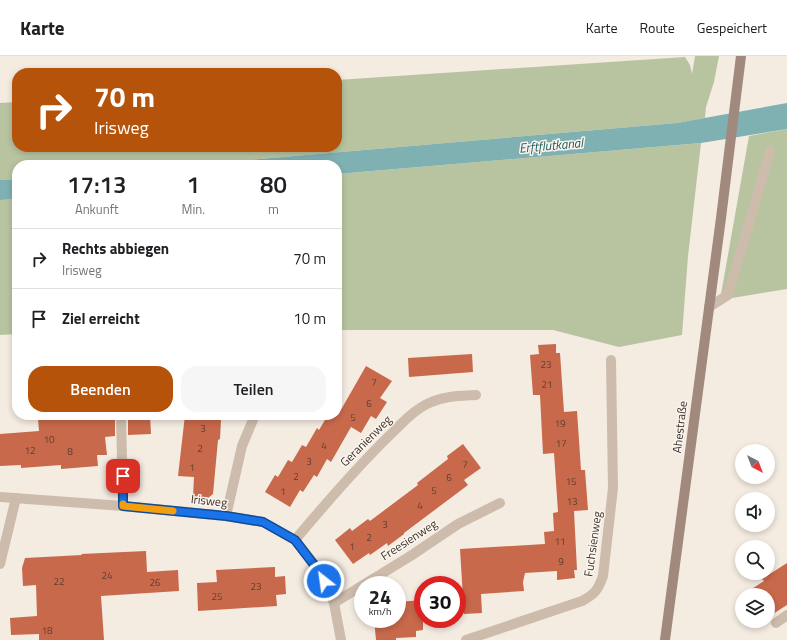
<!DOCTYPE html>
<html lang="de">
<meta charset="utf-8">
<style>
:root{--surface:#fff;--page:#f6f6f6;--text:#202124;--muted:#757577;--line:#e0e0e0;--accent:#b45309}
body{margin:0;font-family:"Titillium Web",sans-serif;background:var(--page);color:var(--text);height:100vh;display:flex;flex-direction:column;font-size:15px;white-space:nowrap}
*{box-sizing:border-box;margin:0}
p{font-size:13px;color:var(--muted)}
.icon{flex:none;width:22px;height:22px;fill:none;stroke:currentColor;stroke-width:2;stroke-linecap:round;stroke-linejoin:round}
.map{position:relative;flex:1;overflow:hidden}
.sheet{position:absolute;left:12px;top:104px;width:330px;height:260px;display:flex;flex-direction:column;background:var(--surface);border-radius:16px;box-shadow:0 2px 6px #0003}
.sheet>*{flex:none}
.top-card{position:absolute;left:12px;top:12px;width:330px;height:84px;border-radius:16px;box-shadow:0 2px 6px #0003;background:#b45309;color:#fff;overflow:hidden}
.needle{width:26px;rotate:138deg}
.fabs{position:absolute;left:735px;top:388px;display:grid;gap:8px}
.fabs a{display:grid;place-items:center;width:40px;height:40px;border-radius:50%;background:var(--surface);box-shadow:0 2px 6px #0003;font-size:20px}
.speed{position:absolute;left:354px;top:520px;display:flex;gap:8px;font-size:20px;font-weight:700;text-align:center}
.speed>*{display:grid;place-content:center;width:52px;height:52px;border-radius:50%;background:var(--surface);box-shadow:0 2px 6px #0003;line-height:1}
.speed small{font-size:10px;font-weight:400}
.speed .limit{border:6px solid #d22;background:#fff;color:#111}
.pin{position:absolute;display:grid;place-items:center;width:34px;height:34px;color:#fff;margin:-17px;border-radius:8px;box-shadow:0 2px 6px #0006}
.me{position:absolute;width:44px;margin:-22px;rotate:330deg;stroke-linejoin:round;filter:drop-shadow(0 0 3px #0008)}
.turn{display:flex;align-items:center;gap:14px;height:84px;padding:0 16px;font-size:18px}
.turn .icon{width:52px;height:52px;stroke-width:2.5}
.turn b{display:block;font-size:28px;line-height:34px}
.eta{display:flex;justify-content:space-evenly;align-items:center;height:68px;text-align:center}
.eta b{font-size:24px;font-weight:600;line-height:28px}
.cta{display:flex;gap:8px;margin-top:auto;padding:8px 16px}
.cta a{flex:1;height:46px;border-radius:16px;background:var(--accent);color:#fff;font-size:16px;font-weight:600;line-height:46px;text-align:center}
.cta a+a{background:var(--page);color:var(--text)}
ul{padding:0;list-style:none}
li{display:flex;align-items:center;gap:12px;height:60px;padding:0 16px;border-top:1px solid var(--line)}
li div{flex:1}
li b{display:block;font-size:15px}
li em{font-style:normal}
header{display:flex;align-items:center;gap:24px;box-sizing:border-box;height:56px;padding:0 20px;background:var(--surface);border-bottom:1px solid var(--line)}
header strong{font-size:19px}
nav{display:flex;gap:22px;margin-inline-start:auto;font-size:14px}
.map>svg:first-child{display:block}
</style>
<header>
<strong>Karte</strong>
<nav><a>Karte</a><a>Route</a><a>Gespeichert</a></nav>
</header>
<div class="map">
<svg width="787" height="584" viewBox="0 0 787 584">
<rect width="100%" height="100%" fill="#f4ebe1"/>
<g fill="#b8c4a0">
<path d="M 695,0 L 719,0 L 714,26 L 706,51 L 705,62 L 677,67 L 190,109 L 17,109 L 17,123 L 0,124 L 0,47 L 17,46 L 17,91 L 337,91 L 337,24 L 685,1 L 690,9 L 692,18 Z"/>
<path d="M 787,73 L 787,233 L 720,244 L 749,80 Z"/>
<path d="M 701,87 L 688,200 L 682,279 L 619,291 L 553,274 L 337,274 L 337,118 Z"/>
<path d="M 17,143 L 17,278 L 0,279 L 0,144 Z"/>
</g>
<g fill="#7fb0b2">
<path d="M 787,47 L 787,73 L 701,87 L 337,118 L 337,109 L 190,109 L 677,67 Z"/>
<path d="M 17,123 L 17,143 L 0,144 L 0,124 Z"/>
</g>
<g fill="#c8694b">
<path d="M 556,288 L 556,297 L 560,297 L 564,356 L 577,355 L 581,414 L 585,414 L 588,454 L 574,455 L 577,514 L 574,514 L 575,522 L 557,524 L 557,515 L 525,517 L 523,526 L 524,535 L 481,538 L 482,557 L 464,558 L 460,493 L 545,488 L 544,476 L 554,475 L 553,457 L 558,456 L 554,397 L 543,398 L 540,339 L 533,339 L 530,299 L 539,298 L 538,289 Z"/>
<path d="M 472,298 L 473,316 L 409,321 L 408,302 Z"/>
<path d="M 366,310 L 392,325 L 380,342 L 387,346 L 376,363 L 371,360 L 361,377 L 351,371 L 331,406 L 327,403 L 317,421 L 314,419 L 303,436 L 300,434 L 290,451 L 265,436 L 275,419 L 278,421 L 288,404 L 292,406 L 302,389 L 306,391 L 317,372 L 319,374 L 328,359 L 338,359 Z"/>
<path d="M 87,359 L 115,359 L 115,380 L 105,381 L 107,399 L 97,399 L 98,410 L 61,413 L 61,409 L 21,412 L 21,409 L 0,410 L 0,378 L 39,375 L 38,363 L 87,360 Z"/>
<path d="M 128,359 L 150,359 L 151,378 L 128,379 Z"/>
<path d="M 185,359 L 220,359 L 219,363 L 221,364 L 220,383 L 218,384 L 213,438 L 208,442 L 193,441 L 194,421 L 178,420 Z"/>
<path d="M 463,388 L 481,412 L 464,424 L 468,429 L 404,477 L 404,478 L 388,490 L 387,487 L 370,499 L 369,497 L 353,508 L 335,484 L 350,472 L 352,475 L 368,463 L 370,465 L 418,429 L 417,427 L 448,403 L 447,400 Z"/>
<path d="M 146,495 L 147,516 L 178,514 L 179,535 L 101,540 L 104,584 L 39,584 L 39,578 L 11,579 L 10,562 L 37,560 L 36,529 L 23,530 L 22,512 L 25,502 L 82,499 L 81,498 Z"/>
<path d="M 787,507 L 787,549 L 768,561 L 768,539 L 744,538 L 764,525 L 762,523 Z"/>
<path d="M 275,511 L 275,521 L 285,520 L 286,538 L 276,539 L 277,550 L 198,555 L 197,527 L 217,526 L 216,514 Z"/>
<path d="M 423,544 L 423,574 L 416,575 L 416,581 L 396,582 L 396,584 L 376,584 L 374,563 L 397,563 L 397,546 Z"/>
</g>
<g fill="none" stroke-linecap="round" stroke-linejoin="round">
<path stroke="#cdbbac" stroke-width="10" d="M 709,251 L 728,239 L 770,95"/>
<g stroke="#cdbbac" stroke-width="10">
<path d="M 121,359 L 123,450"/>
<path d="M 0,441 L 123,450 L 226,460 L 263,466 L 295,484 L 319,514 L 334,547 L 341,584"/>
<path d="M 226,460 L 242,390 L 255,359"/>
<path d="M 295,484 C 326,447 357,411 391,378 C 402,367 414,354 429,347 C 444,340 460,340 476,339"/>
<path d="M 0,508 L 16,442"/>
<path d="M 334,547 L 412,499 L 458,468 L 500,447"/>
<path d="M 776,567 L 787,559"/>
<path d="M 466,584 L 582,545 C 595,538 598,534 603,520 L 613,432 L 611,304"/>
</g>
<path stroke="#a18a7d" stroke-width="10" d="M 665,584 L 721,162 L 741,0"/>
</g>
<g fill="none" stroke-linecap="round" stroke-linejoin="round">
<defs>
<path id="route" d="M 123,420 L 123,450 L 226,460 L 263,466 L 295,484 L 318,514 L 324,525"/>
</defs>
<use href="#route" stroke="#114b97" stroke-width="10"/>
<use href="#route" stroke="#1a73e8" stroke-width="7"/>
<path stroke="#f59e0b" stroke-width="7" d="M 123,448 L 123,450 L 173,455"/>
</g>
<g text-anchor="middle" stroke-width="3" stroke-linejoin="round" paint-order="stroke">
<g font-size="10" fill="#5e3e33">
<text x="546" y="312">23</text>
<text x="374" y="330">7</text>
<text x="547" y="332">21</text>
<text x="369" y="351">6</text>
<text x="353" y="365">5</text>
<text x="560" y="371">19</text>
<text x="203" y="376">3</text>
<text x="49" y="387">10</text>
<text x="561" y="391">17</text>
<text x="324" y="393">4</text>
<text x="200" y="396">2</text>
<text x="30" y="398">12</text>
<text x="70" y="399">8</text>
<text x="309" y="409">3</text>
<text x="465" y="412">7</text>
<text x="192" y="415">1</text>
<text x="296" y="424">2</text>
<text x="449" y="425">6</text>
<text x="571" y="429">15</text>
<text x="434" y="438">5</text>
<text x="283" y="439">1</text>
<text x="572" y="449">13</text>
<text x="420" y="453">4</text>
<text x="385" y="472">3</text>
<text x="369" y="485">2</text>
<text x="560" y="489">11</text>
<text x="352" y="494">1</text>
<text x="561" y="509">9</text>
<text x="107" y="523">24</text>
<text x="59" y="529">22</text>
<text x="155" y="530">26</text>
<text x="256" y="534">23</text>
<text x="217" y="544">25</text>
<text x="47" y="578">18</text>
</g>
<g font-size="12" fill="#3b302b" stroke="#fbf5ee">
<text transform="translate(680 371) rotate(-83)" y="4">Ahestraße</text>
<text transform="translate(366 385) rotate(-45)" y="4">Geranienweg</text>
<text transform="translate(209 445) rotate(6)" y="4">Irisweg</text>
<text transform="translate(409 484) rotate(-33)" y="4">Freesienweg</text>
<text transform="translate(593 488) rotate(-82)" y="4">Fuchsienweg</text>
</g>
<g font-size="13" font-style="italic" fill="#1f5a5e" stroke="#fbf5ee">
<text transform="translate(551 89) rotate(-5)" y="5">Erftflutkanal</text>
</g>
</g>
</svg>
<div class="fabs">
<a><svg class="needle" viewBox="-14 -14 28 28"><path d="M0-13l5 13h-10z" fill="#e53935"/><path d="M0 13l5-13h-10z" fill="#757577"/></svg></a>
<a><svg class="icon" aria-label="sound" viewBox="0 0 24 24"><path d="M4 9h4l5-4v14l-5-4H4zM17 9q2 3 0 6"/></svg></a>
<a><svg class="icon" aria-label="search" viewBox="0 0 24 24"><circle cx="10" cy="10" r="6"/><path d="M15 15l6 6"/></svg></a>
<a><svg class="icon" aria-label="layers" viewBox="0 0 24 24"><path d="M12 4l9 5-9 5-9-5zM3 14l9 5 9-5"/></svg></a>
</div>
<div class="speed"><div>24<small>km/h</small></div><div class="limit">30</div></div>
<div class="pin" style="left:123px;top:420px;background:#d93025"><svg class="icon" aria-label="arrive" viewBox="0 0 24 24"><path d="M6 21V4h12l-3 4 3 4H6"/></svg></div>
<svg class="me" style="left:324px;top:525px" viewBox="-20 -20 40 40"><circle r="17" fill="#1a73e8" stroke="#fff" stroke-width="3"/><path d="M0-11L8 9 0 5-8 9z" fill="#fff"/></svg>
<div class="top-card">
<div class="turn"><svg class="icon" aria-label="right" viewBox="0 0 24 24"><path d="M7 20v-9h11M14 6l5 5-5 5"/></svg><div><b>70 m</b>Irisweg</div></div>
</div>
<section class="sheet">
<div class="eta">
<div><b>17:13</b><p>Ankunft</p></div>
<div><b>1</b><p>Min.</p></div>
<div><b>80</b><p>m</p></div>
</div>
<ul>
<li><svg class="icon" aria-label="right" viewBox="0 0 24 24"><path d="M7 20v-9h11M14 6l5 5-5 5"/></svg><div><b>Rechts abbiegen</b><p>Irisweg</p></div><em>70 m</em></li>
<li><svg class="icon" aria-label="arrive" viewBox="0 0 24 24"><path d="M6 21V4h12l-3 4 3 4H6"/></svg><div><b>Ziel erreicht</b></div><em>10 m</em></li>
</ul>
<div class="cta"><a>Beenden</a><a>Teilen</a></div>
</section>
</div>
